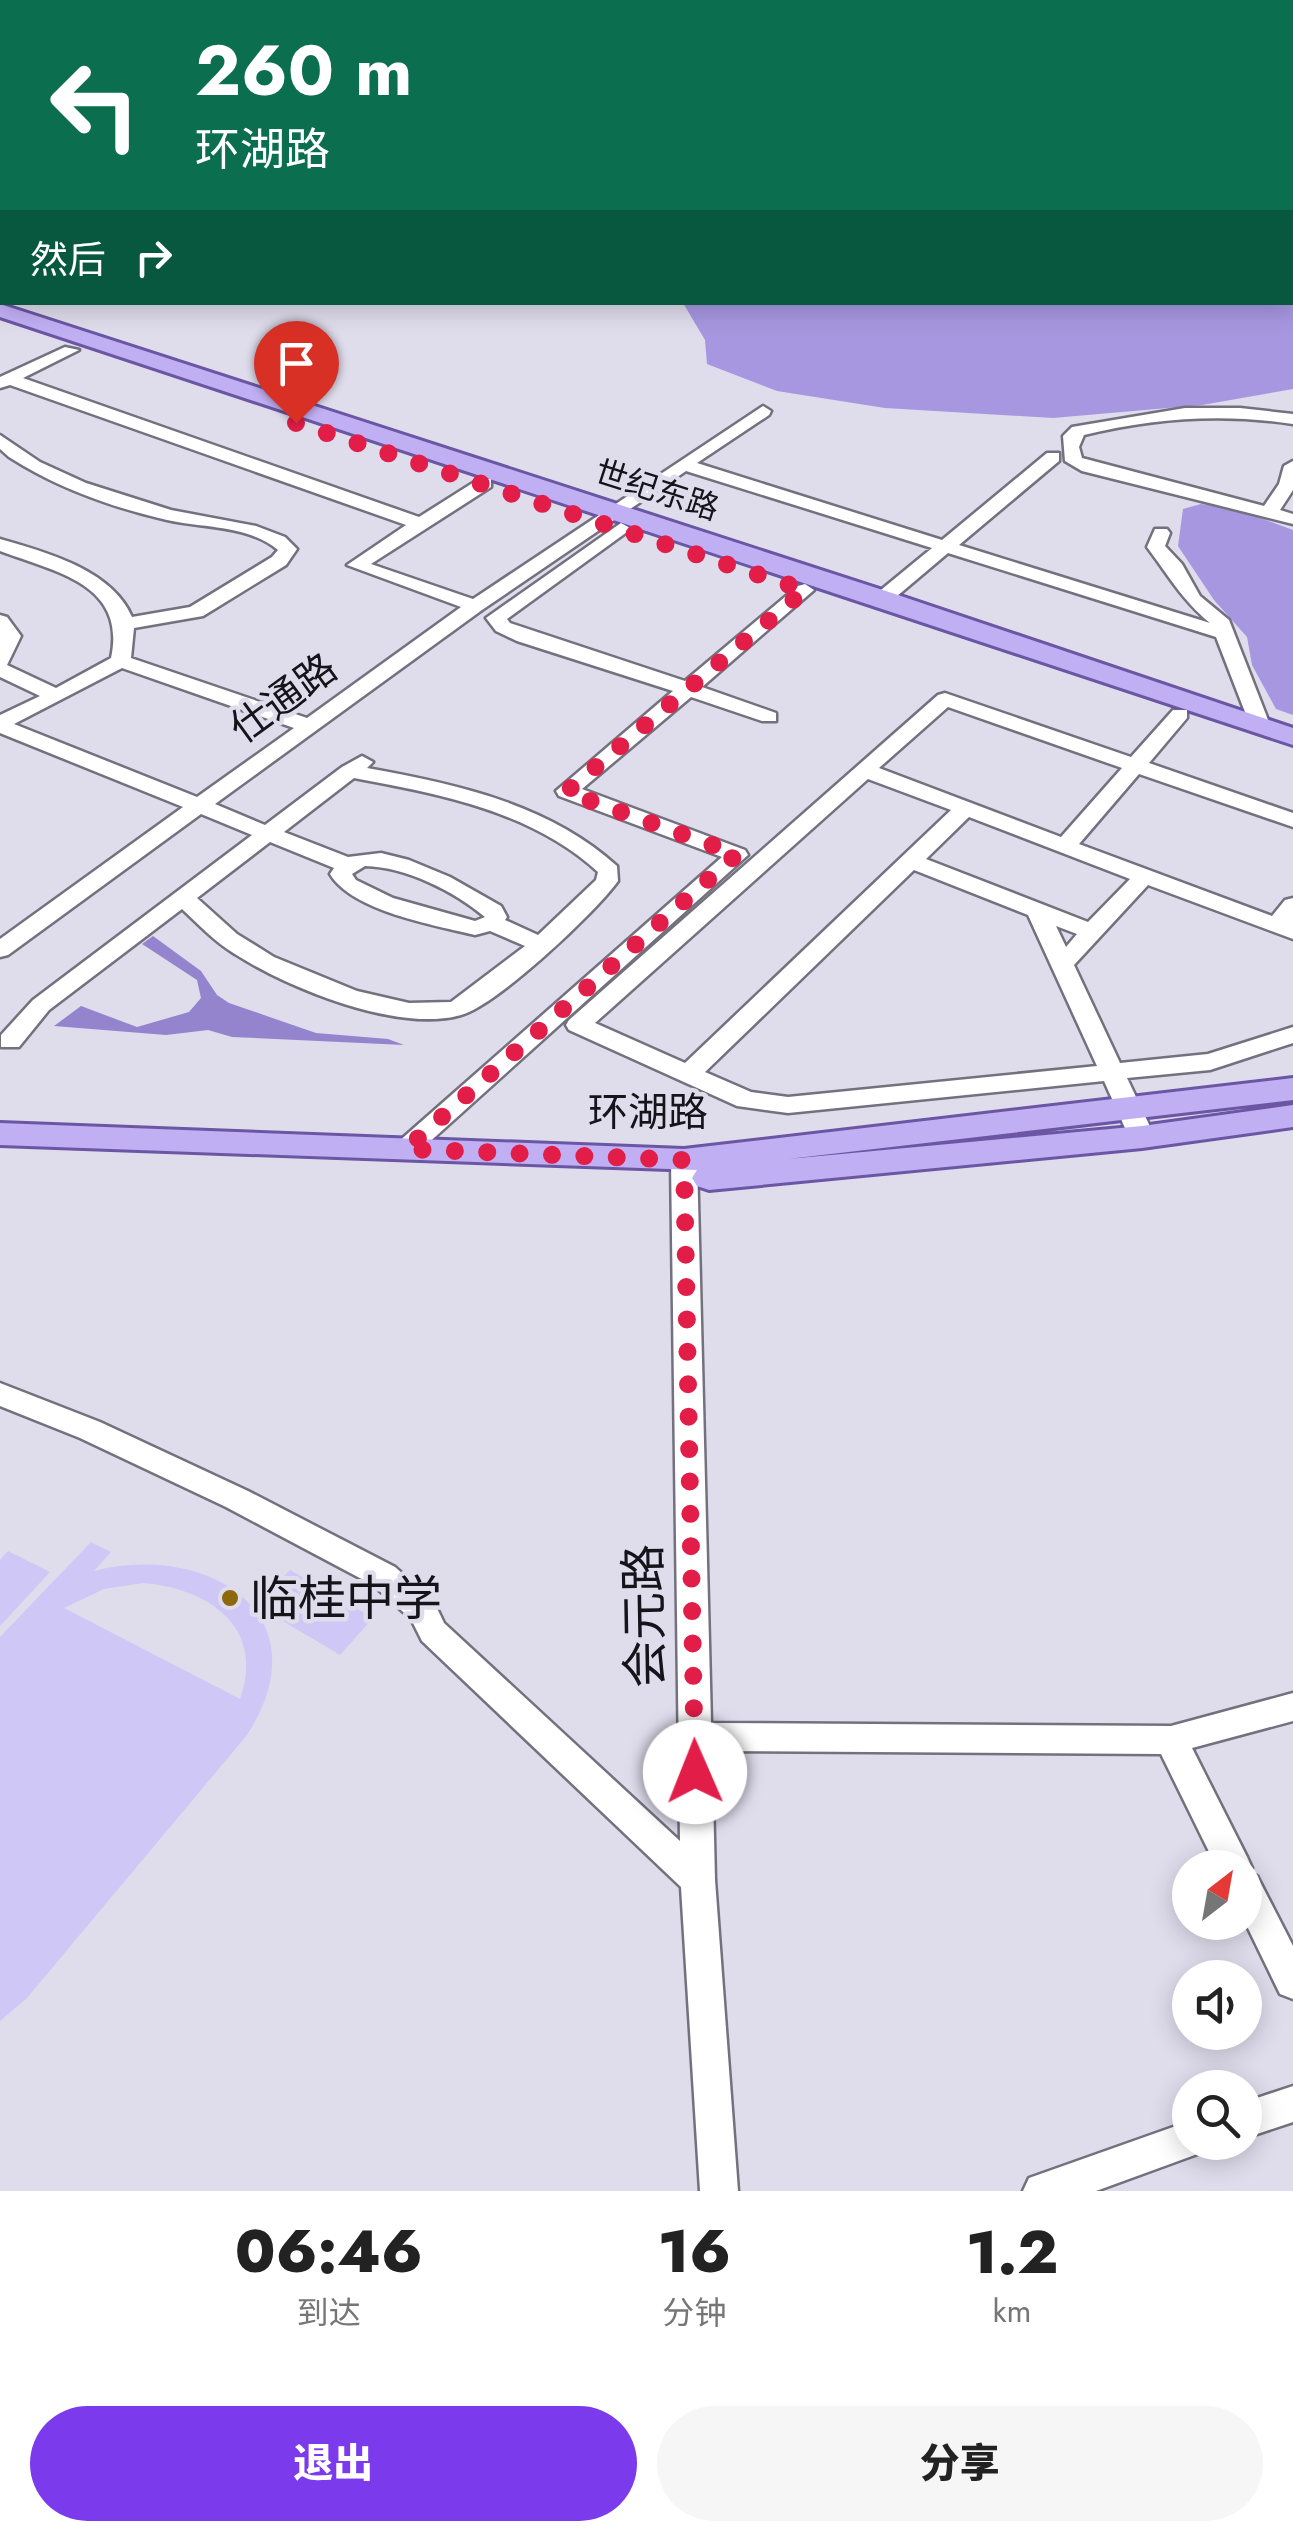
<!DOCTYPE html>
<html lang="zh">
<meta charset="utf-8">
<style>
:root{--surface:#fff;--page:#f6f6f6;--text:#222;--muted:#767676;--accent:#7c3aed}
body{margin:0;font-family:Jost,"Noto Sans SC",sans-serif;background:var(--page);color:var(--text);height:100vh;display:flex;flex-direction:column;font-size:38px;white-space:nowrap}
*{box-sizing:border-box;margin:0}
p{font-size:32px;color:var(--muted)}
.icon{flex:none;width:55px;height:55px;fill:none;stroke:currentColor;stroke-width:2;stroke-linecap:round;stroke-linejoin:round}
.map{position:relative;height:2191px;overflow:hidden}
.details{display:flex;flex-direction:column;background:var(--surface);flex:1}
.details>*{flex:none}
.banner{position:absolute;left:0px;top:0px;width:1295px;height:305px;box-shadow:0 5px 25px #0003;background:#0b6e4f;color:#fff;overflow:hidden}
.needle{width:65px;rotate:31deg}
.buttons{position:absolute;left:1172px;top:1850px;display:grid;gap:20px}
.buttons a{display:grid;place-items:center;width:90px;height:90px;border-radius:50%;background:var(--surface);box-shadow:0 5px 25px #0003;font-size:50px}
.pin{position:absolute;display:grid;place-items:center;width:85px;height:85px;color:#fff;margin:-102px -42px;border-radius:50% 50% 50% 0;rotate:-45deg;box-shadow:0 0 10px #0007}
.pin .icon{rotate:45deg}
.me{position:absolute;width:110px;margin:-55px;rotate:359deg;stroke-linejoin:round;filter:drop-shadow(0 0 8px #0008)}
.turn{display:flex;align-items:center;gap:35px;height:210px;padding:0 30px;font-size:45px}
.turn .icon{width:130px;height:130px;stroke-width:2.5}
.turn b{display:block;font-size:70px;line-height:85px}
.then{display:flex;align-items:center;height:95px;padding:0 30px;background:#0003;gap:20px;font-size:38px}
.eta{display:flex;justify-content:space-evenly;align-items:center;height:170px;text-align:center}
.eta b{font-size:60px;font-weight:800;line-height:70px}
.action{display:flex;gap:20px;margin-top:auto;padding:20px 30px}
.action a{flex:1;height:115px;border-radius:60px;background:var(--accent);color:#fff;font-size:40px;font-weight:800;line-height:115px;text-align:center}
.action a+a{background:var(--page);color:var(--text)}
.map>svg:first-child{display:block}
</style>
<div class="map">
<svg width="1293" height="2191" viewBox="0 0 1293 2191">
<rect width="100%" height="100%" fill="#dfdcec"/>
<g fill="#cfc7f6" fill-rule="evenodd">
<path d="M 91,1542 L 111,1552 L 94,1571 C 207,1542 325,1614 247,1735 L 27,1998 L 0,2021 L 0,1637 ZM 143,1583 C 207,1588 266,1626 240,1699 L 64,1608 L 104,1589 Z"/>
<path d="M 8,1551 L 50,1572 L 0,1626 L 0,1560 Z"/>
<path d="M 290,1570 L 373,1618 L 340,1655 L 256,1605 Z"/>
</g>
<g fill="#a797e1">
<path d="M 1083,0 L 1293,0 L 1293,389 L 1202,405 L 1053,418 L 885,408 L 777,391 L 707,364 L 705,340 L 683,303 L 1292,302 L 1292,2 L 1081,2 Z"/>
<path d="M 1201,504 L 1237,509 L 1293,530 L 1293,715 L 1276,709 L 1252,665 L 1247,637 L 1214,600 L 1178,546 L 1183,509 Z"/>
</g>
<path fill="#9484cd" d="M 153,936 L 201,971 L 217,995 L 229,1003 L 316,1033 L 388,1039 L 404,1045 L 232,1037 L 208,1030 L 166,1035 L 54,1026 L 81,1006 L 137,1027 L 189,1012 L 201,998 L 197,980 L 142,944 Z"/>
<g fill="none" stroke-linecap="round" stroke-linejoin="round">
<defs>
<g id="minor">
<path d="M 141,0 L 162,0 L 163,2 L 143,2 Z"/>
<path d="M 212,0 L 233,0 L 234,2 L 214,2 Z"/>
<path d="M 341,0 L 363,0 L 364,2 L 343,2 Z"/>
<path d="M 503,0 L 521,0 L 522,2 L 505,2 Z"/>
<path d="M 623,0 L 644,0 L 645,2 L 625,2 Z"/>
<path d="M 972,0 L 1018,0 L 1019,2 L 974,2 Z"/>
<path d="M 0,87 L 2,88 L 2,96 L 0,95 Z"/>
<path d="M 65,347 L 79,350 L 23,378 L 419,517 L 479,479 L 491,479 L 491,487 L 371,564 L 473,599 L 763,406 L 771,411 L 769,415 L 697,463 L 942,540 L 1047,453 L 1059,453 L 1059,461 L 959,545 L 1210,623 C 1182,600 1169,576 1147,547 L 1155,529 L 1167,529 L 1170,533 L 1165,546 L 1182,564 L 1200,596 L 1229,620 L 1270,725 L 1260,731 L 1250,725 L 1216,637 L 948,553 L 890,602 L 876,602 L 876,594 L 932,548 L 686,471 L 482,610 L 215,804 L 265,825 L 342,767 L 362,756 L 373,762 L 367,768 C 456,784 549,804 617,866 L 618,881 C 595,913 497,1005 461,1015 C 398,1033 288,988 235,954 C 215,942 199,925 182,909 L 49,1010 L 19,1047 L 1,1047 L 1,1035 L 33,1000 L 252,835 L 201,814 L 8,955 L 0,957 L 0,939 L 183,807 L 0,733 L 0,715 L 40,696 L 0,677 L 0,615 L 7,617 L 21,636 L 7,665 L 56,688 L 111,658 C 127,584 56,572 0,551 L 0,539 C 46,552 112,570 132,617 L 190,607 L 272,557 L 278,550 C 249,525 202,528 167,520 C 111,507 57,488 9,457 L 0,449 L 0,435 L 40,462 L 86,483 L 171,510 L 256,526 L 285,537 L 297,549 L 286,565 L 203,616 L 134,628 L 131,658 L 307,718 L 461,607 L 347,565 L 406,525 L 10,385 L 0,388 L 0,377 ZM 122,668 L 294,728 L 197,797 L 14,724 ZM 354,778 C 439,794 532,811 598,872 L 596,880 L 538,935 L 505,920 L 507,917 L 501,906 L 450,877 L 409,860 L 381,853 L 348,857 L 284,832 ZM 270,842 L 334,868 L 330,874 C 352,911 434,925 475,935 L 490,931 L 525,946 L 451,1002 L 409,1003 L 357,991 L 274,957 L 237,934 L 197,898 ZM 365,866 C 406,867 454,891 485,917 L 475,921 L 393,898 L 356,880 L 352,874 Z"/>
<path d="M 1185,408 L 1240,408 L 1293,414 L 1293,424 C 1223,413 1153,418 1084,435 L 1079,447 L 1082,458 L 1264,506 L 1279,484 L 1284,466 L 1293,461 L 1293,490 L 1280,510 L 1293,514 L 1293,524 L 1082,471 L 1065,461 L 1063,436 L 1072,427 Z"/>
<path d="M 621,523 L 630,528 L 627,532 L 507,619 L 510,623 L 685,681 L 798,586 L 805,584 L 814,590 L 702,687 L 776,713 L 776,721 L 762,721 L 691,697 L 582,789 L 745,850 L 748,855 L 415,1155 L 397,1155 L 393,1149 L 397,1143 L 722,857 L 559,796 L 556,791 L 673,691 L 517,641 L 496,631 L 486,618 Z"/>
<path d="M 945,693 L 1131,757 L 1173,710 L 1187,710 L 1187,718 L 1149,763 L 1293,813 L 1293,827 L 1139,774 L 1079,844 L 1272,916 L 1285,900 L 1293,898 L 1293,939 L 1148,885 L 1074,965 L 1120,1063 L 1208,1054 L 1293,1027 L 1293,1043 L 1210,1070 L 1127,1078 L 1155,1137 L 1142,1146 L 1129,1137 L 1104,1081 L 788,1113 L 737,1106 L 569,1030 L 566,1025 L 569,1020 L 938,695 ZM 948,707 L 1122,768 L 1061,837 L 879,768 ZM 868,779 L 951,810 L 685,1063 L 595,1023 ZM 969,817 L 1130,879 L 1088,922 L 926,859 ZM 914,870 L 1028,915 L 1097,1066 L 788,1097 L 751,1092 L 705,1072 ZM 1056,926 L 1077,934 L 1066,947 Z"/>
<path d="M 684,1151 L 697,1160 L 711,1723 L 1171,1726 L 1293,1693 L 1293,1721 L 1192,1748 L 1247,1857 L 1252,1868 L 1250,1873 L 1257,1876 L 1293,1946 L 1293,1999 L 1280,1994 L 1245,1922 L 1245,1868 L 1217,1868 L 1161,1754 L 712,1751 L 715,1880 L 738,2191 L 700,2191 L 681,1887 L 422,1641 L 411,1619 L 373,1585 L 226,1507 L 80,1438 L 0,1406 L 0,1383 L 100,1422 L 248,1491 L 395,1567 L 434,1602 L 444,1623 L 680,1841 L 671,1160 Z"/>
<path d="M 1293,2086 L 1293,2122 L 1245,2138 L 1245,2102 Z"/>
<path d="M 1190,2121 L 1190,2142 L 1207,2142 L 1203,2152 L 1096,2191 L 1023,2191 L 1029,2178 Z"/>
</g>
<g id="major">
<rect x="0" y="110" width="2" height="10"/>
<path d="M 0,304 L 892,593 L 1293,728 L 1293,745 L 0,317 Z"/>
<path d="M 1293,1078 L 1293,1100 L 788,1159 L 1142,1126 L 1293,1105 L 1293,1127 L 1142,1148 L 709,1190 L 697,1186 L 692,1178 L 697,1170 L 0,1145 L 0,1123 L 684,1149 Z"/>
</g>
</defs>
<use href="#minor" stroke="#73717e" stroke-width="5"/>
<use href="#major" stroke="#6a56a3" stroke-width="6"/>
<use href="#minor" fill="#fff" fill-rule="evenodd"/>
<use href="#major" fill="#c1aff4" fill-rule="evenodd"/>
</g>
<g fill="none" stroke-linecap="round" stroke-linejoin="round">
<path stroke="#e11d48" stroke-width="18" stroke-dasharray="0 32.4" d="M 296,423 L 805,590 L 566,792 L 737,854 L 406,1149 L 684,1160 L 695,1772"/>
</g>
<circle fill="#8d680c" stroke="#dfdcec" stroke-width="4" cx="230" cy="1598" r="10"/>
<g text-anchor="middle" stroke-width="9" stroke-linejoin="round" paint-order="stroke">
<g font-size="32" fill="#15141a" stroke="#dfdcec">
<text transform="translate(657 490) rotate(18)" y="11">世纪东路</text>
</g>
<g font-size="40" fill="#15141a" stroke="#dfdcec">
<text transform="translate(283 698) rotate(-36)" y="14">仕通路</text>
<text x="648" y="1126">环湖路</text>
</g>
<g font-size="48" fill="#15141a" stroke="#dfdcec" text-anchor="start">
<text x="250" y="1615">临桂中学</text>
</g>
<g font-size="48" fill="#15141a" stroke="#dfdcec">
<text transform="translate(644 1616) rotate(-91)" y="17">会元路</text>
</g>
</g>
</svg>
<div class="buttons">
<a><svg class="needle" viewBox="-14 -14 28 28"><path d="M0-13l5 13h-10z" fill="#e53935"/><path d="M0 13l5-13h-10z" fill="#767676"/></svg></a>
<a><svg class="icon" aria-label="sound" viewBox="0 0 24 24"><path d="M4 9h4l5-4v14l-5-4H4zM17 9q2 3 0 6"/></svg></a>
<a><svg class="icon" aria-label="search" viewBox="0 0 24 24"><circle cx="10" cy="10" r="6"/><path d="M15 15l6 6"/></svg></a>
</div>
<div class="pin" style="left:296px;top:423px;background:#d93025"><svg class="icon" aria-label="arrive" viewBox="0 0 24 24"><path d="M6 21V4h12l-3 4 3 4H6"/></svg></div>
<svg class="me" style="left:695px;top:1772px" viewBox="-20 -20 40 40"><circle r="19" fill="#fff"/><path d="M0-13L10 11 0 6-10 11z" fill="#e11d48"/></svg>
<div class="banner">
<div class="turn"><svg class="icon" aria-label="left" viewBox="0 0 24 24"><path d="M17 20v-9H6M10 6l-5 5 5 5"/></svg><div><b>260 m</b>环湖路</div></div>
<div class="then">然后<svg class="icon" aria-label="right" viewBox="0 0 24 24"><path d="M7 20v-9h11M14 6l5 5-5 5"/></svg></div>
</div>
</div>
<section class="details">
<div class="eta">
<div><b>06:46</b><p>到达</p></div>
<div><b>16</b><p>分钟</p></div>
<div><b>1.2</b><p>km</p></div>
</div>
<div class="action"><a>退出</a><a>分享</a></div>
</section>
